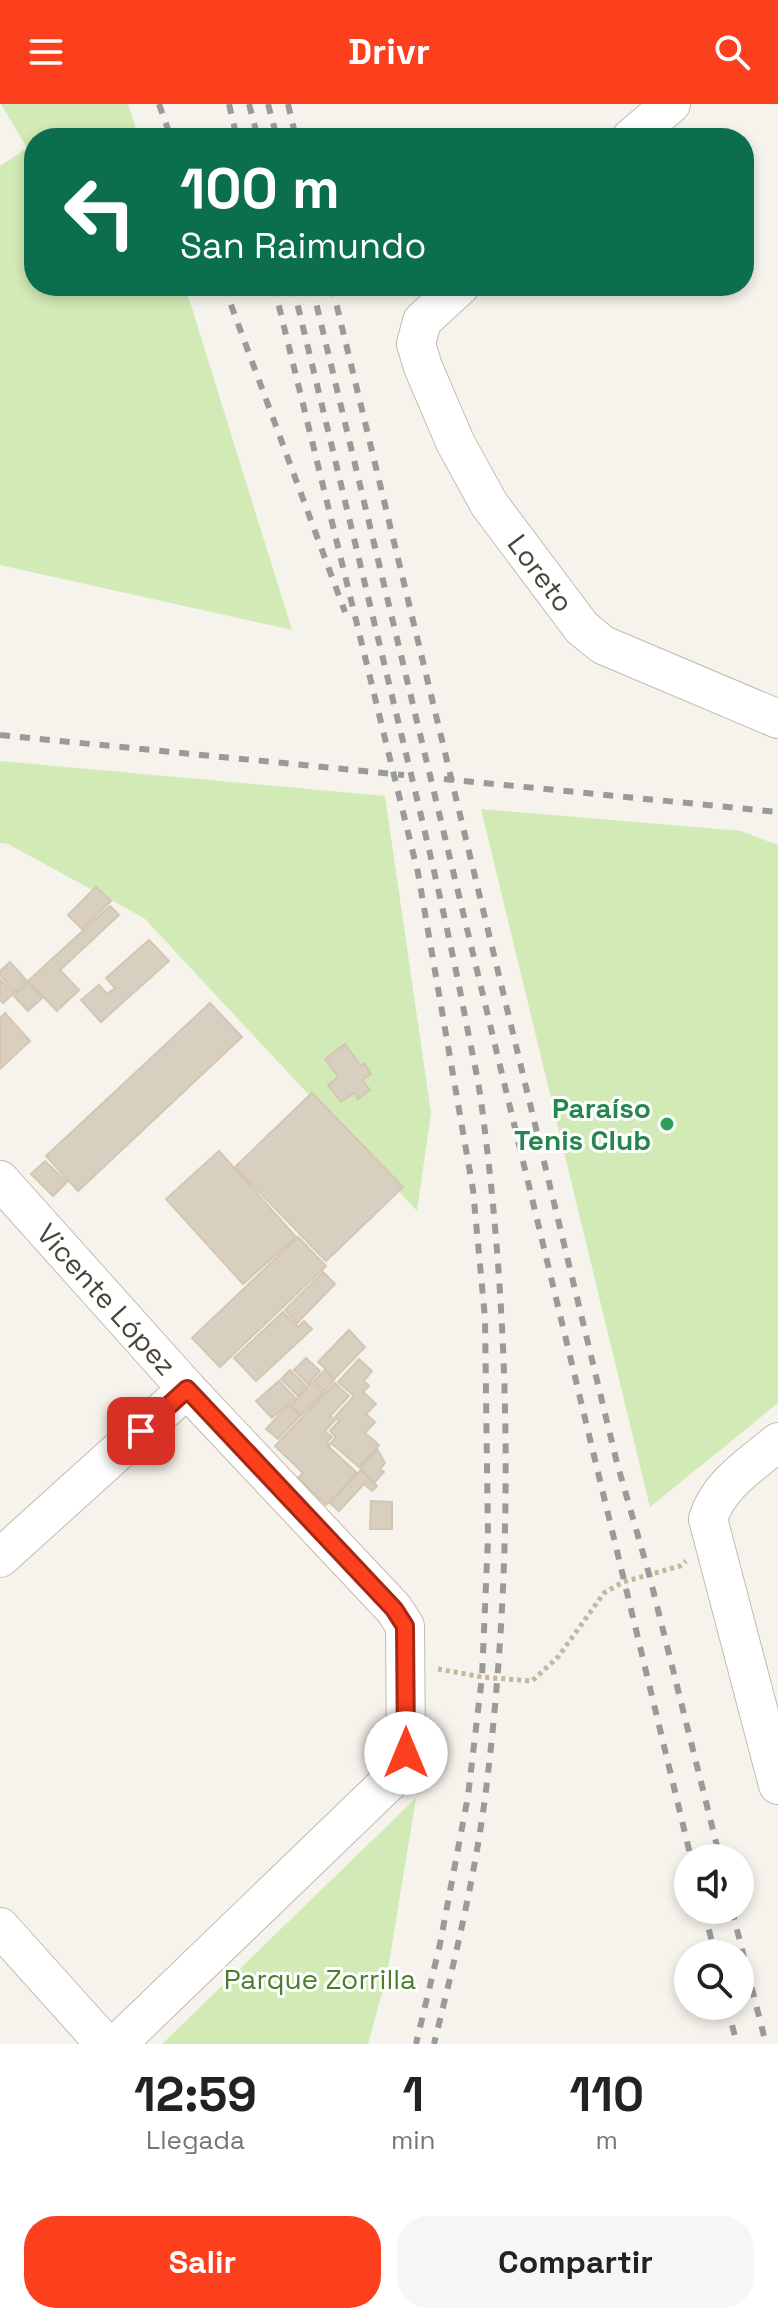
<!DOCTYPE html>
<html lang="es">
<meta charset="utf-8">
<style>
:root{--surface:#fff;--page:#f6f6f6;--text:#222;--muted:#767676;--accent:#fc3f1d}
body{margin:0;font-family:"Space Grotesk",sans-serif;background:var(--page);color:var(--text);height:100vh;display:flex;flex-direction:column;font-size:30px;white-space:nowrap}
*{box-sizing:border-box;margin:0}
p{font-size:26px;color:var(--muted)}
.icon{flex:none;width:44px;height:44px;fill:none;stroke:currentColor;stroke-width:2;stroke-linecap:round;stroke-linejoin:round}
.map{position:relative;height:1940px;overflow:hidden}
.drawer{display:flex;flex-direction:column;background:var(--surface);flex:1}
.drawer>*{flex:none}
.top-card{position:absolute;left:24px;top:24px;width:730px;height:168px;border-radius:32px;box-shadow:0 4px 12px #0003;background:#0b6e4f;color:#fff;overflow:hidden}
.buttons{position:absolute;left:674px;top:1740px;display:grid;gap:16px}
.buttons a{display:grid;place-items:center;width:80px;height:80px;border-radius:50%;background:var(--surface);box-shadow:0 4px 12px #0003;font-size:40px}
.pin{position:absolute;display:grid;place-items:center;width:68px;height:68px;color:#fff;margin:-34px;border-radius:16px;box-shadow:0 4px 12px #0006}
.me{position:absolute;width:88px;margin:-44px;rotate:0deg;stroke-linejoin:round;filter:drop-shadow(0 0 6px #0008)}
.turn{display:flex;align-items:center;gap:28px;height:168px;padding:0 24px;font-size:36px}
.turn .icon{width:104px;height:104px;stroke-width:2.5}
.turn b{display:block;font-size:56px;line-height:68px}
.eta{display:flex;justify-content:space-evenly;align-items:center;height:136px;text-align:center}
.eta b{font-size:48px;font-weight:800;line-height:56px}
.primary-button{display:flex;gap:16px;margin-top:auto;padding:16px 24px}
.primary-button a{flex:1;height:92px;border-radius:32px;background:var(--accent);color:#fff;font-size:32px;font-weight:800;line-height:92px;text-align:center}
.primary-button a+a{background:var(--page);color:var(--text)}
header{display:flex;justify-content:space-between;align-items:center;height:104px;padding:0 24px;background:var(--accent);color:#fff;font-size:36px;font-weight:800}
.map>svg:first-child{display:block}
</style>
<header><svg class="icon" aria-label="menu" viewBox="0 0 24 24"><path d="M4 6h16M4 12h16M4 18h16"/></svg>Drivr<svg class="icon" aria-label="search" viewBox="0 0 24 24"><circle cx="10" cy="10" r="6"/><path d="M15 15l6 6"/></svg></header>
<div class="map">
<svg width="778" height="1940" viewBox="0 0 778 1940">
<rect width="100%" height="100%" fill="#f6f3ec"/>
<g fill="#d2eab5">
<path d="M 1,0 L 128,0 L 139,34 L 34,34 L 34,182 L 185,182 L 292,526 L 0,461 L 0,62 L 27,44 Z"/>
<path d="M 0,657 L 385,692 L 431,1009 L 417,1107 L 144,814 L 8,740 L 0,739 Z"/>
<path d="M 481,705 L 741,727 L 778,741 L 778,1299 L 650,1403 Z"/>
<path d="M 416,1694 L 387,1871 L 368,1940 L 162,1940 Z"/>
</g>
<g fill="#d8cfc1" stroke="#d3c7b4" stroke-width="2">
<path d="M 96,783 L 111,797 L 82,825 L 68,811 Z"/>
<path d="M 110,802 L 119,811 L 60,866 L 79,886 L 57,907 L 28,877 Z"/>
<path d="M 149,836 L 169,857 L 101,918 L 81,896 L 99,881 L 107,890 L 115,884 L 106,874 Z"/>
<path d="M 10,858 L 27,877 L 16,888 L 0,871 L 0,867 Z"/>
<path d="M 0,875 L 14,889 L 3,899 L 0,896 Z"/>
<path d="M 28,879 L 42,894 L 28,907 L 14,892 Z"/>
<path d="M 210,899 L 242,933 L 78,1087 L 46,1052 Z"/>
<path d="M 5,909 L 30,937 L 0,965 L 0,914 Z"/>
<path d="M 345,940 L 361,962 L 364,959 L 371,970 L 362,976 L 370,986 L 358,995 L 354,989 L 341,998 L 328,981 L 338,973 L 325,955 Z"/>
<path d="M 312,989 L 403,1083 L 326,1157 L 235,1063 Z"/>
<path d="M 219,1047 L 296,1133 L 243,1180 L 166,1095 Z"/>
<path d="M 45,1057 L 67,1078 L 53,1092 L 31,1070 Z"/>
<path d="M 298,1133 L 326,1162 L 220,1263 L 192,1234 Z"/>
<path d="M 323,1168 L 335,1180 L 297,1219 L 285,1206 Z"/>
<path d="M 283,1208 L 298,1223 L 304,1217 L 312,1225 L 256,1277 L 234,1254 Z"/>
<path d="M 349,1226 L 365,1243 L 335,1274 L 318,1258 Z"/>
<path d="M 306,1254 L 320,1267 L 308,1280 L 294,1266 Z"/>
<path d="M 359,1255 L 372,1267 L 364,1277 L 369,1282 L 363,1288 L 376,1300 L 366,1310 L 375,1318 L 365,1329 L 379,1341 L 359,1363 L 331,1339 L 336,1333 L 330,1327 L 339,1317 L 335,1313 L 354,1292 L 338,1278 Z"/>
<path d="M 290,1266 L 307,1283 L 298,1292 L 281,1275 Z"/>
<path d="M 325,1266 L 334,1276 L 324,1287 L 314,1277 Z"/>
<path d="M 279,1277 L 295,1294 L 272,1314 L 256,1297 Z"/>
<path d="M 312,1278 L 323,1289 L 301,1311 L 291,1301 Z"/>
<path d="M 335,1279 L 349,1292 L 330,1312 L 335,1316 L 325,1327 L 332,1333 L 327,1338 L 330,1341 L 329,1343 L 357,1369 L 326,1401 L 298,1374 L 303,1369 L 275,1342 Z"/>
<path d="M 289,1301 L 300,1312 L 278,1335 L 266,1325 Z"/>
<path d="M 377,1345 L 385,1359 L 380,1365 L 384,1368 L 375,1378 L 360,1364 Z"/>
<path d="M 361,1366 L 377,1382 L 372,1387 L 364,1380 L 339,1407 L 330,1399 Z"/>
<path d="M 371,1397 L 392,1398 L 392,1425 L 370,1425 Z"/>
</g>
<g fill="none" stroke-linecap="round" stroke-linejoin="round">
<defs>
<g id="minor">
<path d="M 631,34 L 671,0"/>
<path id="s1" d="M 460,182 L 422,217 L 416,240 L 423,263 L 455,338 L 489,400 L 582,524 L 603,541 L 778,615"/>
<path id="s2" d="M 0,1076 L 187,1285 L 394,1505 L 405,1522 L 406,1649 L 398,1669 L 117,1940"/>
<path d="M 778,1338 C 752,1360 718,1381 708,1415 L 778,1681"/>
<path d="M 0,1454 L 187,1285"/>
<path d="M 0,1823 L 105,1940"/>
</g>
</defs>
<use href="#minor" stroke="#c2bbae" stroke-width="40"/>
<path stroke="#c4b79f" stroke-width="5" stroke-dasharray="4 4" stroke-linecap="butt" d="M 438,1565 L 482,1573 L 532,1577 L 558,1553 L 604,1489 L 623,1478 L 680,1462 L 686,1457"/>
<use href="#minor" stroke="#fff" stroke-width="38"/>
<g stroke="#9a9a9a" stroke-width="6" stroke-dasharray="10 10" stroke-linecap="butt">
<path d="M 159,0 L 171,34"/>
<path d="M 229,0 L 237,34"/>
<path d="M 249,0 L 258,34"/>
<path d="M 268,0 L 277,34"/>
<path d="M 288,0 L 296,34"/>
<path d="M 224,182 L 345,508"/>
<path d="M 274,182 L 418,769 L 473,1086 L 485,1214 L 488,1434 L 482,1573 L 468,1692 L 440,1840 L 416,1940"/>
<path d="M 293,182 C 332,342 370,502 409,662 C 429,744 448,825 464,907 C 470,940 478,972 482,1004 C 512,1233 514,1465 485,1694 C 474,1777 454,1859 434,1940"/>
<path d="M 312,182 L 691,1754"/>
<path d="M 332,182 L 617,1359 L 649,1470 L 720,1754"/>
<path d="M 0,631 L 404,671"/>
<path d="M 444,675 L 778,708"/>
<path d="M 704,1806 L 715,1850"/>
<path d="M 732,1806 L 766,1940"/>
<path d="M 727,1902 L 737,1940"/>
</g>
</g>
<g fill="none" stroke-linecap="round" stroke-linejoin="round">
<defs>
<path id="route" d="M 141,1327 L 187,1285 L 394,1505 L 405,1522 L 406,1649"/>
</defs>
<use href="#route" stroke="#a42913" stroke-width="20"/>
<use href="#route" stroke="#fc3f1d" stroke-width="14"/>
</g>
<circle fill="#2e9e5b" stroke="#fff" stroke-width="3" cx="667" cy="1020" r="8"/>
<g text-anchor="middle" stroke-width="6" stroke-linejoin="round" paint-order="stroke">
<g font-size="28" fill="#4b4439" stroke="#fff">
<text dy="10" stroke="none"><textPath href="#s1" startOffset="338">Loreto</textPath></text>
<text dy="10" stroke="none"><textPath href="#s2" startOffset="160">Vicente López</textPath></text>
</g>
<g font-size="28" font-weight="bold" fill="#27864d" stroke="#fff" text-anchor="end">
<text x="651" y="1014">Paraíso<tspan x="651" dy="32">Tenis Club</tspan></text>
</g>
<g font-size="28" fill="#4a7f2a" stroke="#fff">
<text x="320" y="1885">Parque Zorrilla</text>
</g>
</g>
</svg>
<div class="buttons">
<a><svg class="icon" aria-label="sound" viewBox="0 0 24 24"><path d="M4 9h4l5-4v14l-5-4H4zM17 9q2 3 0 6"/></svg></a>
<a><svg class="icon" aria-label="search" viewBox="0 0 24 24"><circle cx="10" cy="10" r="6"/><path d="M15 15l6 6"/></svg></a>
</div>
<div class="pin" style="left:141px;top:1327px;background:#d93025"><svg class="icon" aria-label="arrive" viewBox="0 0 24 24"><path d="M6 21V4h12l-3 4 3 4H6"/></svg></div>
<svg class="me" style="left:406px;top:1649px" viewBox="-20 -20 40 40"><circle r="19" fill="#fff"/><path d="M0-13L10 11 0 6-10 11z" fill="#fc3f1d"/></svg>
<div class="top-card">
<div class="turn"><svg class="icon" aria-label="left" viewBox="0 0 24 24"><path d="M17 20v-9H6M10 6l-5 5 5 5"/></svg><div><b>100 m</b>San Raimundo</div></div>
</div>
</div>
<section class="drawer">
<div class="eta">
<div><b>12:59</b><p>Llegada</p></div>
<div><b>1</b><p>min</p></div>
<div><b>110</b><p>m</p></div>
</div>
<div class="primary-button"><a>Salir</a><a>Compartir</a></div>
</section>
